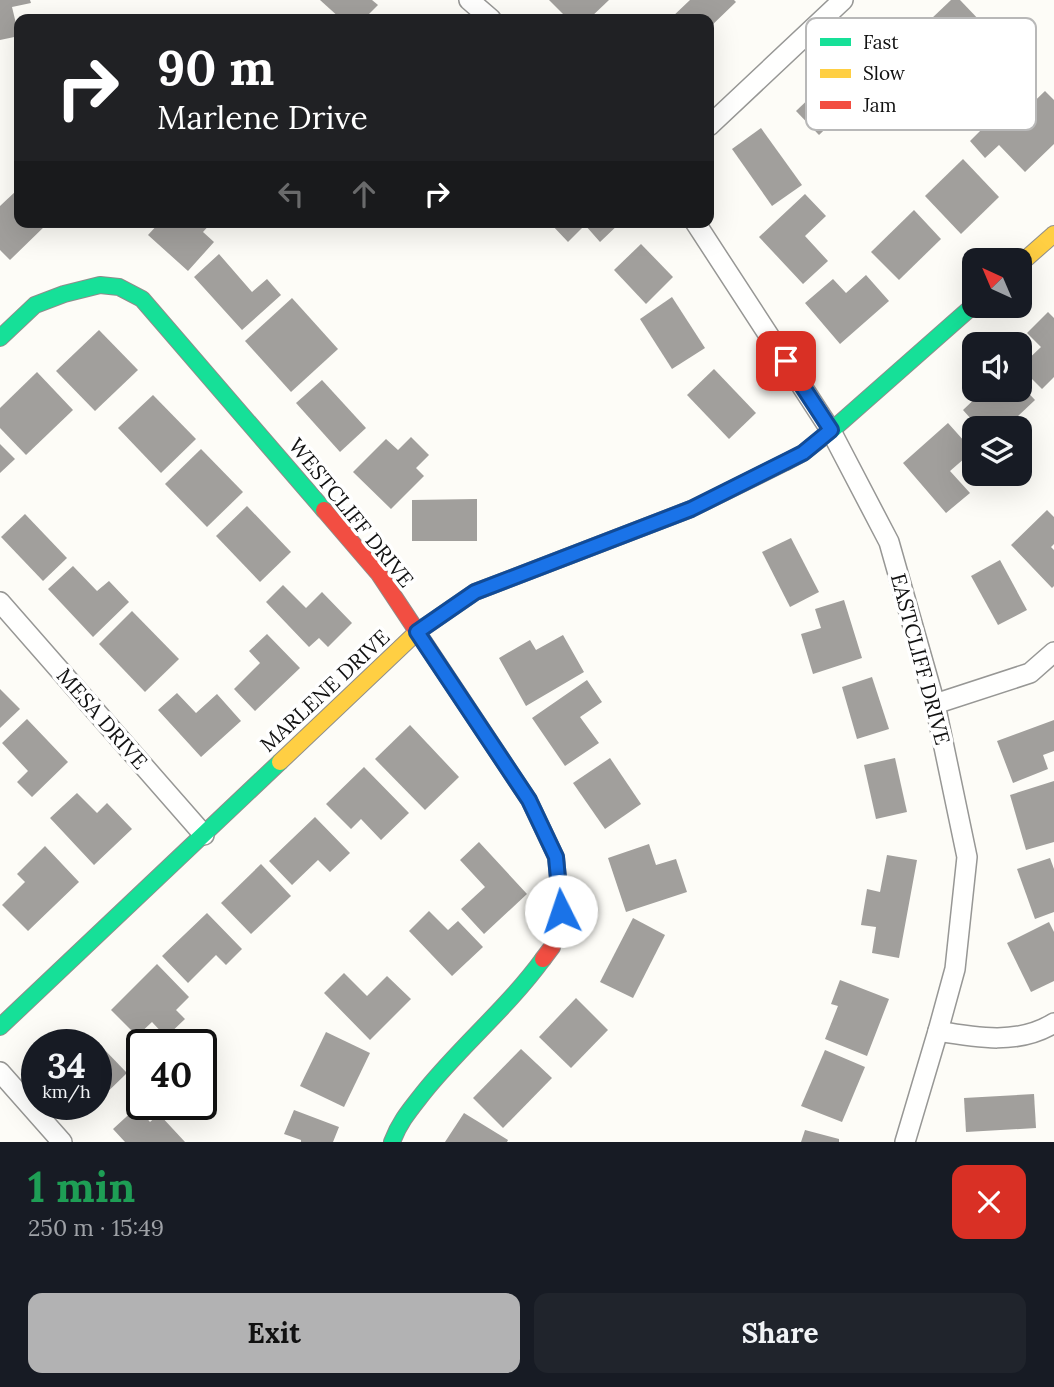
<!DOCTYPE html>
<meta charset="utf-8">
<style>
:root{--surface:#171b24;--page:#20242c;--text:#f1f3f6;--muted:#9ea1a6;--accent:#b2b2b3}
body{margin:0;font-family:Lora,serif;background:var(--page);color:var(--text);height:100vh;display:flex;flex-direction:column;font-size:26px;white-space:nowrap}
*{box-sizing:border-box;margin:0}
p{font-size:23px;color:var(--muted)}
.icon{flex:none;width:38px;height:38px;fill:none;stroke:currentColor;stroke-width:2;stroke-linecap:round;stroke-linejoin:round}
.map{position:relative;height:1142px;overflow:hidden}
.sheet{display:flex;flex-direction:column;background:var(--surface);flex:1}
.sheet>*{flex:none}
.top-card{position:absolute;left:14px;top:14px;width:700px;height:214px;border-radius:14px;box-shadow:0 7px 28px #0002;background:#202124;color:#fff;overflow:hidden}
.needle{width:46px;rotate:316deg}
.tools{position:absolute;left:962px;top:248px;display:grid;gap:14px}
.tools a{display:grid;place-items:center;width:70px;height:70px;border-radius:14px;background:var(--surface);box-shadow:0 7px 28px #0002;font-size:35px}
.speed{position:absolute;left:21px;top:1029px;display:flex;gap:14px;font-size:35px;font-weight:700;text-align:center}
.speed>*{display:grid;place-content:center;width:91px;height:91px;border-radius:50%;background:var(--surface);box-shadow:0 7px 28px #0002;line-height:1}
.speed small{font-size:18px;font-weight:400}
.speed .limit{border:4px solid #111;border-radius:10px;background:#fff;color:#111}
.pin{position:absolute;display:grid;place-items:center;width:60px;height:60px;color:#fff;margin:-30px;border-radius:14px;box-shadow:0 4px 10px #0006}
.me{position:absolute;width:77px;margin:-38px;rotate:356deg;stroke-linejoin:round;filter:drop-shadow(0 0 5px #0008)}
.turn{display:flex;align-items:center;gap:24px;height:147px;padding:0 28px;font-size:32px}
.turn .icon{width:91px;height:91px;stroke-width:2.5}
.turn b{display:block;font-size:49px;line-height:60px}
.lanes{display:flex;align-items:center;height:66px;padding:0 28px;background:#0003;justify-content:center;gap:35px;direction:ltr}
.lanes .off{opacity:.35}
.round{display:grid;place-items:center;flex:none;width:74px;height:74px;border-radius:14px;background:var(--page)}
.headline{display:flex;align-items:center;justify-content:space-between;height:119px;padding:0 28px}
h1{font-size:42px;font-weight:700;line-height:52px;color:#1e9e55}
.primary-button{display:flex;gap:14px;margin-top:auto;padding:14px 28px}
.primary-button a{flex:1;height:80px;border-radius:14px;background:var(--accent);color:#111;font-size:28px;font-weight:700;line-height:80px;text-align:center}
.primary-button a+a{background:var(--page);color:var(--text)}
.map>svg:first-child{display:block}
</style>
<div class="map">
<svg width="1054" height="1142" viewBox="0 0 1054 1142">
<rect width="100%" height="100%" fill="#fdfcf7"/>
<g fill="#a19f9c">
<path d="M 0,0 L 30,0 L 31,3 L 12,7 L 19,36 L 0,40 Z"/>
<path d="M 320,0 L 372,0 L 378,5 L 364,19 L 341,19 Z"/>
<path d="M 549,0 L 609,0 L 589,19 L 568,19 Z"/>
<path d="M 690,0 L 734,0 L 736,2 L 709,28 L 709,19 L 670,19 Z"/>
<path d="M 951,0 L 960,0 L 983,24 L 958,48 L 930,20 Z"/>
<path d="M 838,71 L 861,95 L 819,135 L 796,111 Z"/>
<path d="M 1045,91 L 1054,100 L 1054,144 L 1025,172 L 999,145 L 985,158 L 970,141 L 984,127 L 969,111 L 987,94 L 1014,121 Z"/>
<path d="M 761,128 L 802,185 L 772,206 L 732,149 Z"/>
<path d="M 963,159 L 999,197 L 961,234 L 925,196 Z"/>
<path d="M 16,191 L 19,194 L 19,222 L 46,222 L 47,224 L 10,260 L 0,250 L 0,206 Z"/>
<path d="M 805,194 L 826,216 L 805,236 L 828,261 L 803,284 L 759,237 Z"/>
<path d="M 914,210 L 941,239 L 899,280 L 871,252 Z"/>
<path d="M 160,222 L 212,222 L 203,232 L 214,242 L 188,271 L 148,235 Z"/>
<path d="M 553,222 L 621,222 L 600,242 L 585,225 L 568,242 L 551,224 Z"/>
<path d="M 641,244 L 673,277 L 646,304 L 614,270 Z"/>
<path d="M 219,254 L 252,292 L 267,279 L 281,295 L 242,330 L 194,277 Z"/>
<path d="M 866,275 L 889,301 L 840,344 L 805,303 L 833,279 L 846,293 Z"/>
<path d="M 672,297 L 705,348 L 672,369 L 640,319 Z"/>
<path d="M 292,298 L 338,349 L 291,392 L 245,341 Z"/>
<path d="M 1048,312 L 1054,318 L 1054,377 L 1042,389 L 1020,367 L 1041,347 L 1027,333 Z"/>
<path d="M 99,330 L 138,370 L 95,411 L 56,371 Z"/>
<path d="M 714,369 L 756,413 L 729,439 L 687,395 Z"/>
<path d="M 37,372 L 73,410 L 26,455 L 0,428 L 0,408 Z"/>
<path d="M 322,380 L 366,428 L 340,452 L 296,403 Z"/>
<path d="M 1020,384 L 1035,400 L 1017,417 L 1026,427 L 1020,432 L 1020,429 L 980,429 L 963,410 L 984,390 L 1020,390 Z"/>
<path d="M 153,395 L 196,439 L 161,473 L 118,428 Z"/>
<path d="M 948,423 L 973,451 L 950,471 L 970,493 L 946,513 L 903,463 Z"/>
<path d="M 411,437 L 429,455 L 416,468 L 424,476 L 391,509 L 353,472 L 386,439 L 398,450 Z"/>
<path d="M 0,444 L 15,459 L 0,473 Z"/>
<path d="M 201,449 L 243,492 L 207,527 L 165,484 Z"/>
<path d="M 477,499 L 477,541 L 412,541 L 412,500 Z"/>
<path d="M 247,506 L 291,552 L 260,582 L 216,536 Z"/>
<path d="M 1047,510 L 1054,517 L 1054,544 L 1051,547 L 1054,550 L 1054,586 L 1052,588 L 1011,545 Z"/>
<path d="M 25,514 L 67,558 L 43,581 L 1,537 Z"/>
<path d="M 791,538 L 819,592 L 790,607 L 762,552 Z"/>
<path d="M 1000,560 L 1027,610 L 998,625 L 971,576 Z"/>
<path d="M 73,566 L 97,591 L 109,581 L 129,602 L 93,637 L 48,589 Z"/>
<path d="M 283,585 L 306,608 L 322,592 L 352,623 L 328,647 L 319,638 L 309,647 L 266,602 Z"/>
<path d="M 844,600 L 862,658 L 813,674 L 801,634 L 821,628 L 815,609 Z"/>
<path d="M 132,611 L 179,659 L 145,692 L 99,644 Z"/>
<path d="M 267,634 L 300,668 L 255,711 L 234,689 L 260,663 L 249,651 Z"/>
<path d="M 563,635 L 584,672 L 526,706 L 499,658 L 530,640 L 536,650 Z"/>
<path d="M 872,677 L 889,729 L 857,739 L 842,687 Z"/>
<path d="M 587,680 L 602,702 L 580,717 L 599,743 L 565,766 L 532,718 Z"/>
<path d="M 0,689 L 20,709 L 0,728 Z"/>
<path d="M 177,693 L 196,713 L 217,694 L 241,721 L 201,757 L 158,710 Z"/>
<path d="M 27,719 L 68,762 L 32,797 L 17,782 L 28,771 L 2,743 Z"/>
<path d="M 1054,720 L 1054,751 L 1043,755 L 1048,769 L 1013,783 L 997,741 Z"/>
<path d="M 410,725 L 459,777 L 425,810 L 375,759 Z"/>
<path d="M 610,758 L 641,804 L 605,829 L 573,783 Z"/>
<path d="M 895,758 L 907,812 L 876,819 L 864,765 Z"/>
<path d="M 364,767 L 409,813 L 381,840 L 361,819 L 351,829 L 326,804 Z"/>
<path d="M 1054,781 L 1054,842 L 1026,850 L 1010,795 Z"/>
<path d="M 77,793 L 97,813 L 107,803 L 132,829 L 94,865 L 50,818 Z"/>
<path d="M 315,817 L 350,853 L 330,872 L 318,860 L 292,885 L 269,861 Z"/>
<path d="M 479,842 L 527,894 L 484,934 L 461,909 L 485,887 L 460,860 Z"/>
<path d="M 649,844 L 656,865 L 676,859 L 687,892 L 626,912 L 608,858 Z"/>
<path d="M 45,846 L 79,882 L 28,931 L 2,905 L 25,882 L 17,874 Z"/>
<path d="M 887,855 L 917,860 L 899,958 L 872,953 L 876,927 L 861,925 L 867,889 L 880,892 Z"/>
<path d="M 1050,858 L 1054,869 L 1054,912 L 1035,919 L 1017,869 Z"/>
<path d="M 261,864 L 291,896 L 251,934 L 221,903 Z"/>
<path d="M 429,911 L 448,930 L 458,921 L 483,947 L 452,976 L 409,931 Z"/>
<path d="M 207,913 L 242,949 L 226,965 L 216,955 L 188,983 L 162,956 Z"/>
<path d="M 633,918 L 665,935 L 633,998 L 600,982 Z"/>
<path d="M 1049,922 L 1054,932 L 1054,981 L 1031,992 L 1007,943 Z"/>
<path d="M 157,964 L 189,997 L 176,1010 L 185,1019 L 166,1037 L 152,1022 L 137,1036 L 111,1010 Z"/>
<path d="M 344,973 L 367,996 L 387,976 L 411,999 L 370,1040 L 324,993 Z"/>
<path d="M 840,980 L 889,999 L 867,1056 L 825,1039 L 838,1006 L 831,1004 Z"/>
<path d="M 576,998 L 608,1030 L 571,1068 L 539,1037 Z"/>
<path d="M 326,1032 L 370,1053 L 344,1107 L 300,1086 Z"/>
<path d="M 99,1044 L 127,1073 L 96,1103 L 96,1048 Z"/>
<path d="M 521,1049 L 552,1078 L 503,1128 L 473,1098 Z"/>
<path d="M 825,1050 L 865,1067 L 842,1122 L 801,1106 Z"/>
<path d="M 1034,1094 L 1036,1128 L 966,1132 L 964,1098 Z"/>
<path d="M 137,1107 L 150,1122 L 159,1114 L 185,1142 L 125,1142 L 113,1129 Z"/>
<path d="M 294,1110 L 339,1127 L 333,1142 L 301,1142 L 301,1140 L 284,1134 Z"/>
<path d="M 464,1113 L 508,1140 L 507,1142 L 445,1142 Z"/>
<path d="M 805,1130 L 839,1139 L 839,1142 L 801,1142 Z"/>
</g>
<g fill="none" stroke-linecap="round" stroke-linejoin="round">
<defs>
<g id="street">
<path d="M 469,0 L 491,19"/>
<path d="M 709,126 L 843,0"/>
<path d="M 695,222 L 831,431 L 889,542 L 935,704 L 967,857 L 955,969 L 938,1031 L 905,1142"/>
<path d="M 0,602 L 204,835"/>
<path d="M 935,704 L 1030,673 L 1054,652"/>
<path d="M 938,1031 C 977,1038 1019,1045 1054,1023"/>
<path d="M 0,1072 L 62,1142"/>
</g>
<g id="fast">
<path d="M 0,338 L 35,305 L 64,294 L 100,285 L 119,287 L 142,299 L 324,510"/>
<path d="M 786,462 L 803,453 L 831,431 L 975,304"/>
<path d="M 0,1027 L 280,762"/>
<path d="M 392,1142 C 400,1121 410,1110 424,1092 C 461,1046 508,1007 543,959"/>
</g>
<g id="slow">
<path d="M 1020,264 L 1054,234"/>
<path d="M 280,762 L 417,632 L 475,592 L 691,509 L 786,462"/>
</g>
<path id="jam" d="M 324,510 L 379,574 L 529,800 L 556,857 L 561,911 L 552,947 L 543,959"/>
</defs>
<use href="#street" stroke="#979795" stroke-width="22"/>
<use href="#fast" stroke="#8e8d8b" stroke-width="18"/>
<use href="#slow" stroke="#8e8d8b" stroke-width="18"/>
<use href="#jam" stroke="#8e8d8b" stroke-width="18"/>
<use href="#street" stroke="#fffffe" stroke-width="19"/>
<use href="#fast" stroke="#16e098" stroke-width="16"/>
<use href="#slow" stroke="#ffcf43" stroke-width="16"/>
<use href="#jam" stroke="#f24e42" stroke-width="16"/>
</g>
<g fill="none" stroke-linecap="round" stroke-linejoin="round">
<defs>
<path id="route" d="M 561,911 L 556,857 L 529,800 L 417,632 L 475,592 L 691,509 L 803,453 L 831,430 L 786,361"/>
</defs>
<use href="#route" stroke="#114b97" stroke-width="18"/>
<use href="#route" stroke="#1a73e8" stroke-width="12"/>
</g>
<g text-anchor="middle" stroke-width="7" stroke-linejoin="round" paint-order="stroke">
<g font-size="21" fill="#111" stroke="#fff">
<text transform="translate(351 513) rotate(51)" y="7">WESTCLIFF DRIVE</text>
<text transform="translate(920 659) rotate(75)" y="7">EASTCLIFF DRIVE</text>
<text transform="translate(325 691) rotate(-43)" y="7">MARLENE DRIVE</text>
<text transform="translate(102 719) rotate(49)" y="7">MESA DRIVE</text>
</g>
</g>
<rect x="806" y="18" width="230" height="112" rx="10" fill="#fff" stroke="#b8b8b8" stroke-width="2"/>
<rect x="820" y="38" width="31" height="8" fill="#16e098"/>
<rect x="820" y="69" width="31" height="9" fill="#ffcf43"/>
<rect x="820" y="101" width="31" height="8" fill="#f24e42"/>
<g font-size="19" fill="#111">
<text x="863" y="49">Fast</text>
<text x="863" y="80">Slow</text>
<text x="863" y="112">Jam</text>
</g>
</svg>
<div class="tools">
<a><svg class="needle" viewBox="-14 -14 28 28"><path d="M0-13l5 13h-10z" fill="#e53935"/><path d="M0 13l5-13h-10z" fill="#9ea1a6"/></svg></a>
<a><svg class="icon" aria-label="sound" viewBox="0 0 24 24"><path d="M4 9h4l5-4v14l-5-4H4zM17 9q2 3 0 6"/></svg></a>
<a><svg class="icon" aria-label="layers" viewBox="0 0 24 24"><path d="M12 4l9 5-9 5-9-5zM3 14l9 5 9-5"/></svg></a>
</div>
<div class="speed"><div>34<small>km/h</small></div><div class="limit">40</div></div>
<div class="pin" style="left:786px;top:361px;background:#d93025"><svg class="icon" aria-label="arrive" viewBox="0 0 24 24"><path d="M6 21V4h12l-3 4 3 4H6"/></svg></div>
<svg class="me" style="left:561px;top:911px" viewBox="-20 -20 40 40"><circle r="19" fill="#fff"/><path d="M0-13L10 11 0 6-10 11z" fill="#1a73e8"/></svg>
<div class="top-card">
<div class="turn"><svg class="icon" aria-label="right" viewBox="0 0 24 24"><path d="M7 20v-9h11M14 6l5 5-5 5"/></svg><div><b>90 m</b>Marlene Drive</div></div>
<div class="lanes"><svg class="icon off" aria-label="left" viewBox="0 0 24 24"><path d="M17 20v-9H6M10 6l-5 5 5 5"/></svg><svg class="icon off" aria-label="ahead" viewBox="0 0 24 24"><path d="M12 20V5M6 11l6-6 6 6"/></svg><svg class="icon" aria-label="right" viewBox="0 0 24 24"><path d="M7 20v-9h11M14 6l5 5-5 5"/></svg></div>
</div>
</div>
<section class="sheet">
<div class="headline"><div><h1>1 min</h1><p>250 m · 15:49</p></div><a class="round" style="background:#d93025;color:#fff"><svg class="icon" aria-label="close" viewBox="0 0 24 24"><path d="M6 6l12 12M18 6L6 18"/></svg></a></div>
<div class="primary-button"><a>Exit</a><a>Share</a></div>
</section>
